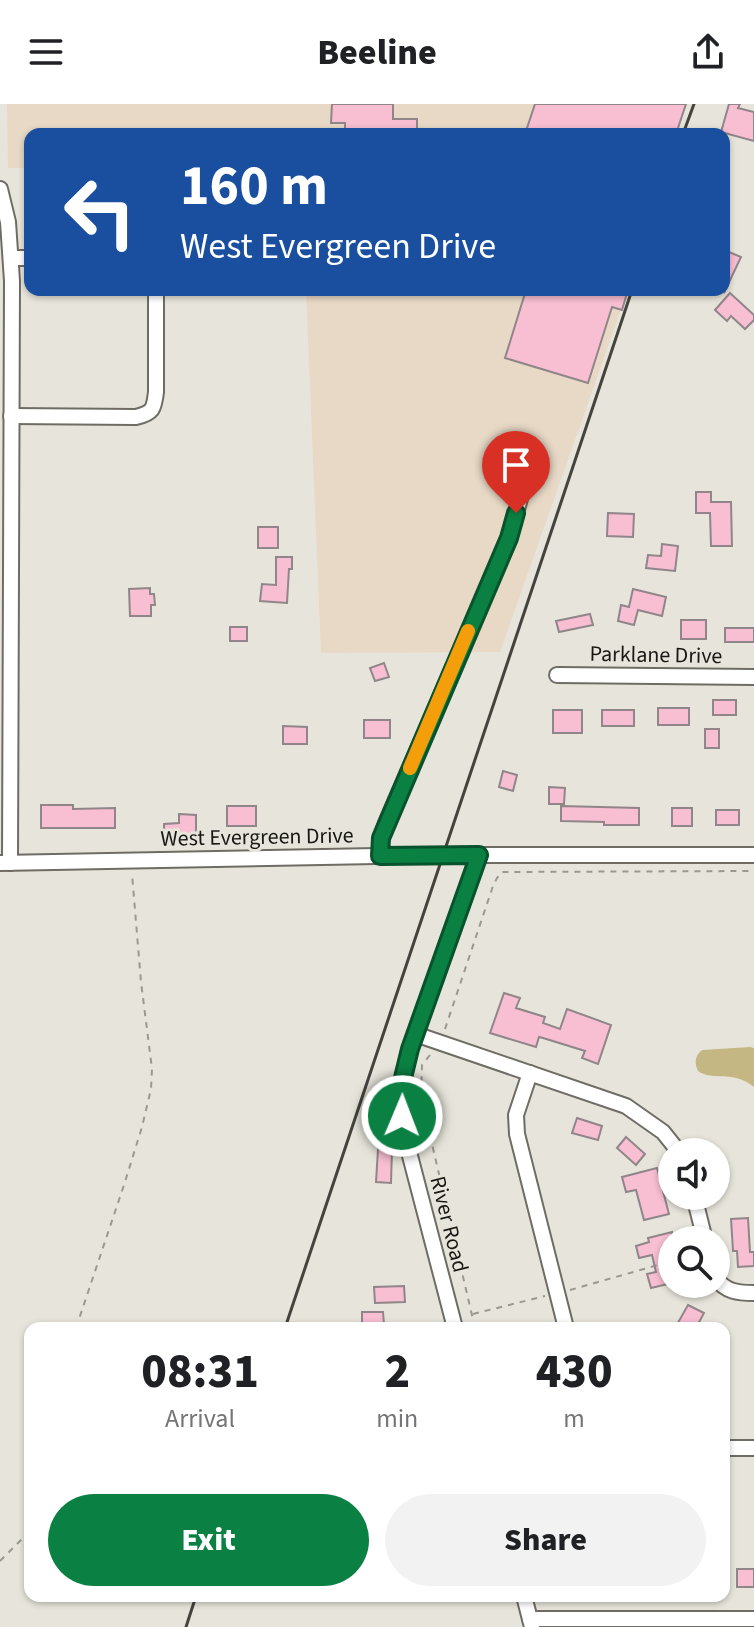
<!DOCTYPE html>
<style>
:root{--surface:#fff;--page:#f2f2f2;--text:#202124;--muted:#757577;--accent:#0b8043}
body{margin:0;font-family:"Source Sans 3",sans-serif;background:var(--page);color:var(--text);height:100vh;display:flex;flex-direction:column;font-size:30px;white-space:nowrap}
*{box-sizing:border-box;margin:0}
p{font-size:26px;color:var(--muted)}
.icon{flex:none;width:44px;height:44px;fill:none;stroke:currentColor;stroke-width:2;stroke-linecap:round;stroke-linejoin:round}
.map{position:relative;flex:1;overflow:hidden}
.side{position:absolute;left:24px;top:1218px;width:706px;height:280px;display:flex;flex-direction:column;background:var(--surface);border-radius:16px;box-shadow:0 2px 6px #0004}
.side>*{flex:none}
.top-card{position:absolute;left:24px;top:24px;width:706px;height:168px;border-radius:16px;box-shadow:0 2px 6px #0004;background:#1a4fa0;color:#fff;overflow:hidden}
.fabs{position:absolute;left:658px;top:1034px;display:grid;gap:16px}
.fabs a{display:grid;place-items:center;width:72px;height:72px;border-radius:50%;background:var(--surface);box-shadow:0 2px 6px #0004;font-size:40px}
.pin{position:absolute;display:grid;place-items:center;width:68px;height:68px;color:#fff;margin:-82px -34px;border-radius:50% 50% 50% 0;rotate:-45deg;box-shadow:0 0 8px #0007}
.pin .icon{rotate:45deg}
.me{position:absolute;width:88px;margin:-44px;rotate:1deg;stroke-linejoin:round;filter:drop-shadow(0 0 6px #0008)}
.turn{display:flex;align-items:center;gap:28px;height:168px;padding:0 24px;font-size:36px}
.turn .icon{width:104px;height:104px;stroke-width:2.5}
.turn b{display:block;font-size:56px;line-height:68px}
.eta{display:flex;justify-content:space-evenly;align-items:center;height:136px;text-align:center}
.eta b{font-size:48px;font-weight:800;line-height:56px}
.button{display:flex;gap:16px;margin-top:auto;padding:16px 24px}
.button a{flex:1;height:92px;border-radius:48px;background:var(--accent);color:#fff;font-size:32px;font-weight:800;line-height:92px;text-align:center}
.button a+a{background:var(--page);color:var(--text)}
header{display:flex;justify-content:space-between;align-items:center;height:104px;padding:0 24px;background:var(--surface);font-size:36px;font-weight:800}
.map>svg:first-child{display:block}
</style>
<header><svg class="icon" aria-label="menu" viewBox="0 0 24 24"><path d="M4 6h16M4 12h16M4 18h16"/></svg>Beeline<svg class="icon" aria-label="share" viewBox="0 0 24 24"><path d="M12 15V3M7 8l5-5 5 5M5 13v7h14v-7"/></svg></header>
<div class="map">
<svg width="754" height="1523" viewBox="0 0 754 1523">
<rect width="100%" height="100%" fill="#e7e5db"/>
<g fill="#e8d9c6">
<path d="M 7,0 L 685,0 L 676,30 L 30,30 L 30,64 L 8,64 Z"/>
<path d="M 306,186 L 628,186 L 500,548 L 321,549 Z"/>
</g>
<path fill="#c4b784" d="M 750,943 L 754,944 L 754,983 C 732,965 713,978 698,967 C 694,958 695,952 702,946 Z"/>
<g fill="#f8bed2" stroke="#908689" stroke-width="2">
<path d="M 332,0 L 393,0 L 393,15 L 417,15 L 417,30 L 345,30 L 345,19 L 331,19 Z"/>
<path d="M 535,0 L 686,0 L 676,30 L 525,30 Z"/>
<path d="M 729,0 L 740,0 L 738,4 L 754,8 L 754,37 L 721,28 Z"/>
<path d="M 724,146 L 741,153 L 724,189 Z"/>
<path d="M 526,186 L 628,186 L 622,206 L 612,203 L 588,279 L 505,254 Z"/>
<path d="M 730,189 L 754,211 L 754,216 L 745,225 L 731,212 L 727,217 L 715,206 Z"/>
<path d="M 696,388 L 711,388 L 711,398 L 731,398 L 732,442 L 711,442 L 710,409 L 696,409 Z"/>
<path d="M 608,409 L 634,410 L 633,433 L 607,432 Z"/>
<rect x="258" y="423" width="20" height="21"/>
<path d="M 662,440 L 678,442 L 675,467 L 646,464 L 648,451 L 661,452 Z"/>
<path d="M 276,453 L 292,453 L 292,465 L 289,465 L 287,499 L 260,497 L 262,480 L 276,481 Z"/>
<path d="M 150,484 L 150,490 L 154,490 L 155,501 L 151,501 L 151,512 L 130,512 L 129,485 Z"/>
<path d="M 633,485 L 666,493 L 662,512 L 638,506 L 634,521 L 618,517 L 621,501 L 629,503 Z"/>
<path d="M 590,510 L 593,521 L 559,528 L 556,517 Z"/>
<rect x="681" y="516" width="25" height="19"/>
<rect x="230" y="523" width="17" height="14"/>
<rect x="725" y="524" width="29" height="14"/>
<path d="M 384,559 L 389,573 L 375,577 L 370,564 Z"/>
<rect x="713" y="596" width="23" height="15"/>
<rect x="658" y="604" width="31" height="17"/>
<rect x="553" y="606" width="29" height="23"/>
<rect x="602" y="606" width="32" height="16"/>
<rect x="364" y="616" width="26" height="18"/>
<path d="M 283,622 L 307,623 L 307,640 L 283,640 Z"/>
<rect x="705" y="625" width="14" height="19"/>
<path d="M 503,667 L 517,671 L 513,687 L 499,683 Z"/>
<path d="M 549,683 L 565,684 L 564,700 L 549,700 Z"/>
<path d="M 41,701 L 73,701 L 73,705 L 115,704 L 115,724 L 41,724 Z"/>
<rect x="227" y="702" width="29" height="20"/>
<path d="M 561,702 L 639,704 L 639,721 L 604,721 L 604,718 L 561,717 Z"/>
<rect x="672" y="704" width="20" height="18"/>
<rect x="716" y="706" width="23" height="15"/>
<path d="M 179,710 L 196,711 L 196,733 L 164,733 L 164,720 L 179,719 Z"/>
<path d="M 504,889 L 520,894 L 516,904 L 545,913 L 543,919 L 560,925 L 567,905 L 611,921 L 598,960 L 582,954 L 585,947 L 543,934 L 539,933 L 536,943 L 490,929 Z"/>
<path d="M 577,1014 L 602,1022 L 598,1036 L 572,1029 Z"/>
<path d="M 626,1033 L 645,1050 L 636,1061 L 617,1044 Z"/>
<path d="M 378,1045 L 392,1046 L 391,1079 L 376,1078 Z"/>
<path d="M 657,1064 L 669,1110 L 644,1116 L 636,1086 L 626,1088 L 622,1073 Z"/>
<path d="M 748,1114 L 750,1148 L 754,1148 L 754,1162 L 738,1163 L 737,1147 L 733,1147 L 731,1115 Z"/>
<path d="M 672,1128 L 672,1179 L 651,1184 L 647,1170 L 656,1168 L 652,1151 L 639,1154 L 636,1142 L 649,1138 L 648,1134 Z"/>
<path d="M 404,1182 L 405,1198 L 375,1199 L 374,1183 Z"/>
<path d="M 688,1201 L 704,1209 L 696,1224 L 675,1224 Z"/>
<path d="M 362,1208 L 383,1208 L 384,1220 L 362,1221 Z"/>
<rect x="737" y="1465" width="17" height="18"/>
</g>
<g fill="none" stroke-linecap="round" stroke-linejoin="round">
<defs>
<g id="minor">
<path d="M 0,85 L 8,118 L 12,177 L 10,759"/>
<path d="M 11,154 L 30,154"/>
<path d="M 11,312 L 136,313 C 153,309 154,305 156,288 L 156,186"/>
<path d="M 557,571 L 754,573"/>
<path d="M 380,752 L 381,734 L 386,719 L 509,434 L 523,384"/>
<path d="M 0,759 L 431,751 L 754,751"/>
<path d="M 415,930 L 626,1002 L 663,1028 L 679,1048"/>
<path d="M 530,969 L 516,1011 L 517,1030 L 566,1224"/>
<path d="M 694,1092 L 705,1136"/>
<path d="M 716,1174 C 725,1188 739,1189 754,1189"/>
<path d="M 455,1224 L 409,1048 L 402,1012 L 401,982 L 410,945 L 479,751"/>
<path d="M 724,1344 L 754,1344"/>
<path d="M 524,1492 L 532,1523"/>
<path d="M 530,1515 L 754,1515"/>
</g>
</defs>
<use href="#minor" stroke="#6e6c63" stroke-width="18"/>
<g stroke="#9a9891" stroke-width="2" stroke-dasharray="6 6" stroke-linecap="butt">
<path d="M 445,925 L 493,782 L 497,774 L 502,768 L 754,767"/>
<path d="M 430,951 L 422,961 L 421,993 L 475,1224"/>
<path d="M 570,1186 L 672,1157"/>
<path d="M 473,1210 L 545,1192"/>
<path d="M 76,1224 L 124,1081 L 142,1023 L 151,985 L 152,965 L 141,878 L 132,770"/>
<path d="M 0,1457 L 30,1427"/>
</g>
<use href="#minor" stroke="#fff" stroke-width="14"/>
<g stroke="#44433e" stroke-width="3">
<path d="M 683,30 L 694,0"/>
<path d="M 285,1224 L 632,186"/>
<path d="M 186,1523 L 196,1492"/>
</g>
</g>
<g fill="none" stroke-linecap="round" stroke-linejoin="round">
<defs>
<path id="route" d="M 402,1012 L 401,982 L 410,945 L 479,751 L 380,752 L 381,734 L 509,434 L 516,409"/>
</defs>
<use href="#route" stroke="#07532c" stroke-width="20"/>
<use href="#route" stroke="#0b8043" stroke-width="14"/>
<path stroke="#f59e0b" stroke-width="14" d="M 410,664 L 468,527"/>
</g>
<g text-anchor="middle" stroke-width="6" stroke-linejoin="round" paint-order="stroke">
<g font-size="22" fill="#181714" stroke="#e7e5db">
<text transform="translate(656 550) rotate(1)" y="8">Parklane Drive</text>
<text transform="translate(257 732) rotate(-1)" y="8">West Evergreen Drive</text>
<text transform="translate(450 1120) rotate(76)" y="8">River Road</text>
</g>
</g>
</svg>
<div class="fabs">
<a><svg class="icon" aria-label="sound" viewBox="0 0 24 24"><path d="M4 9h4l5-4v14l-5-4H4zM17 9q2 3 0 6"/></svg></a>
<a><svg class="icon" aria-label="search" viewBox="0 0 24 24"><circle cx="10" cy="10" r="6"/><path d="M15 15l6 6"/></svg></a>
</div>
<div class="pin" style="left:516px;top:409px;background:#d93025"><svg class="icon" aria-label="arrive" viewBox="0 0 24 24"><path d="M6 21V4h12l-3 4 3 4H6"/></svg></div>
<svg class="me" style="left:402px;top:1012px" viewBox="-20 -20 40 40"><circle r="17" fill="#0b8043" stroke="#fff" stroke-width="3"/><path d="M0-11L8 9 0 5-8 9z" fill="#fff"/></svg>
<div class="top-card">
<div class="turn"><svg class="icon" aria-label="left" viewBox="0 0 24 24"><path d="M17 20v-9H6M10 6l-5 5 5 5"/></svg><div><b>160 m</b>West Evergreen Drive</div></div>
</div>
<section class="side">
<div class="eta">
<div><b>08:31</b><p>Arrival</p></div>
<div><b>2</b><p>min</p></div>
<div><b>430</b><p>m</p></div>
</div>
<div class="button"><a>Exit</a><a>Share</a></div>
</section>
</div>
